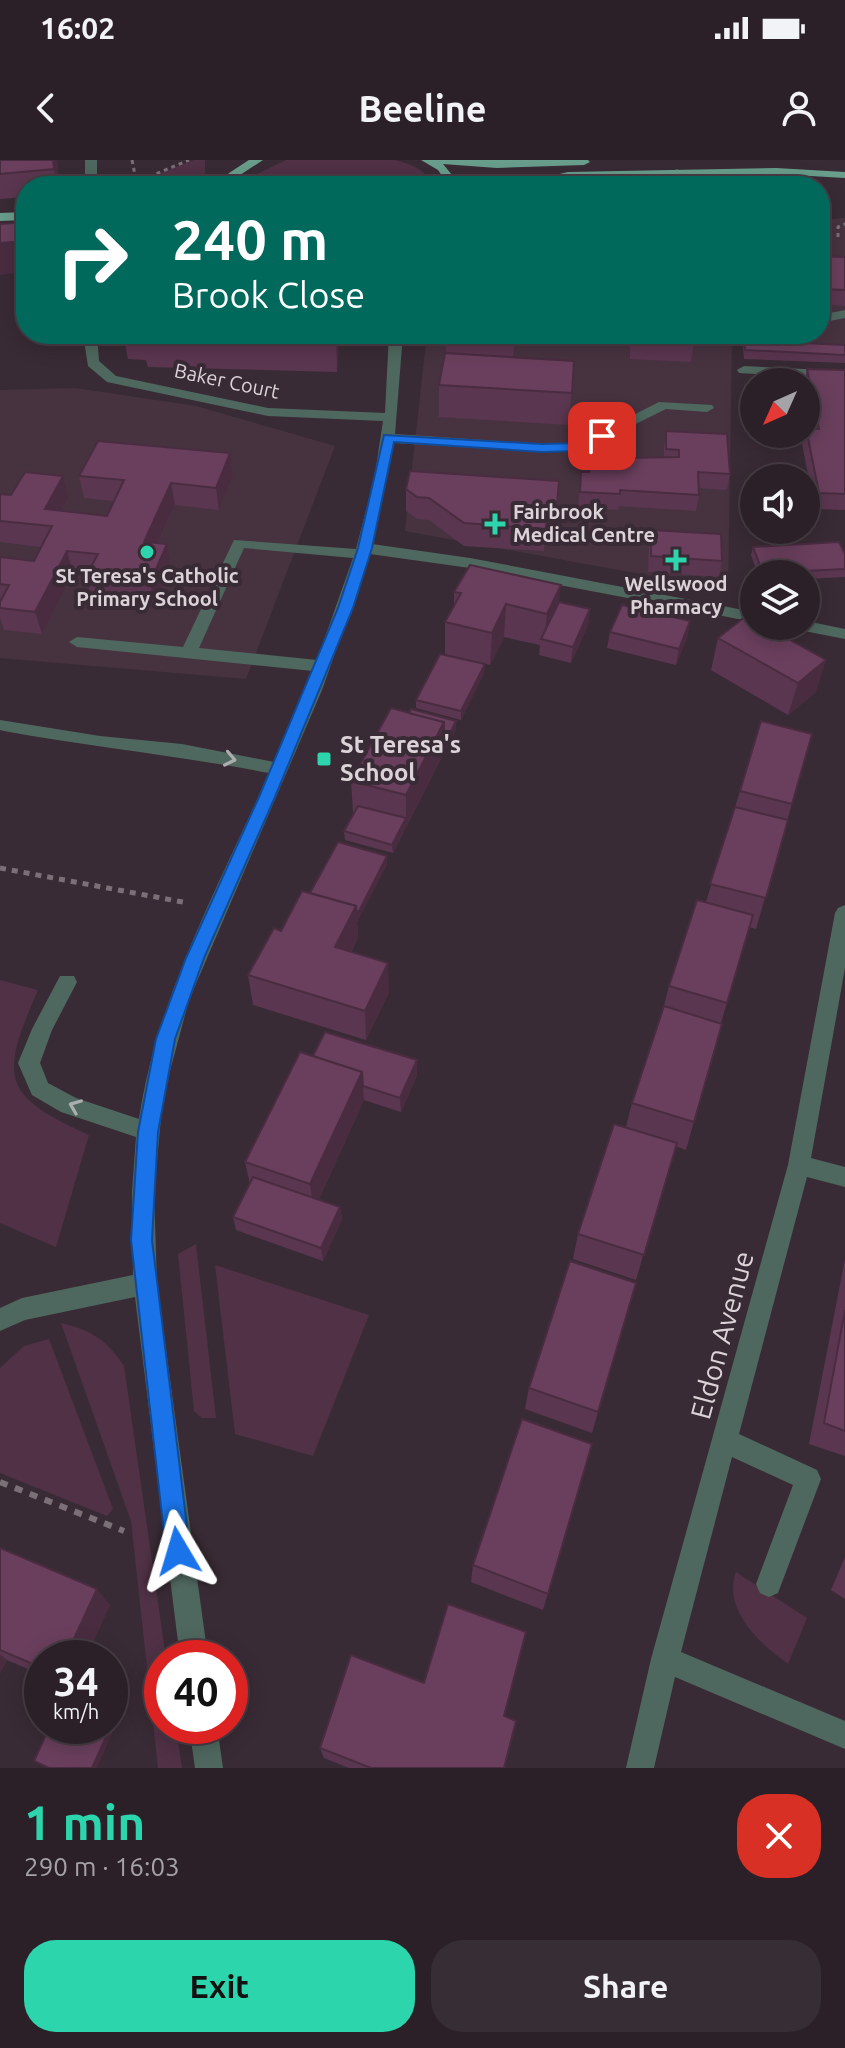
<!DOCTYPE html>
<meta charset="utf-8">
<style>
:root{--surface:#2b2028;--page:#372d34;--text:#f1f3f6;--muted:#a6a3a8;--line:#473e45;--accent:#2cd5ab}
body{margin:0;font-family:Ubuntu,sans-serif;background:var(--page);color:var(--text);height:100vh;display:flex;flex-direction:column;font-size:30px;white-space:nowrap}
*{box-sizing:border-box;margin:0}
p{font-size:26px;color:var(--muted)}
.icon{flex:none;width:44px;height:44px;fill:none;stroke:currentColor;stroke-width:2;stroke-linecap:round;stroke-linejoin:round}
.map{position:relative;height:1608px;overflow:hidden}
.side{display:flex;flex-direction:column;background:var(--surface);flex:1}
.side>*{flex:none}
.hud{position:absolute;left:16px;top:16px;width:814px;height:168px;border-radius:32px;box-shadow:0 4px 20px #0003,0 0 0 2px var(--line);background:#00695c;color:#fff;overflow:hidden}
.needle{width:52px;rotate:225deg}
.fabs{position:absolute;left:740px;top:208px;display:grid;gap:16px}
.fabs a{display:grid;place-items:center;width:80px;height:80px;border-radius:50%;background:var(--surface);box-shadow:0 4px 20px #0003,0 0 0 2px var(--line);font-size:40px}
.speed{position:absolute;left:24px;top:1480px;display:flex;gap:16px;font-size:40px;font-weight:700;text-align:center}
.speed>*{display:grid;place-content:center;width:104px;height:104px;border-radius:50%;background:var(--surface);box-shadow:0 4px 20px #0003,0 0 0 2px var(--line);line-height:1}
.speed small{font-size:20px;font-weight:400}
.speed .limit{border:12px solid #d22;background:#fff;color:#111}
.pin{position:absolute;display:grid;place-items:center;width:68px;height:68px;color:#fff;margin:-34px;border-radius:16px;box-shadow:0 4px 12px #0006}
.me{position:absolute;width:88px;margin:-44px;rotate:353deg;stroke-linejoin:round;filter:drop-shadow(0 0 6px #0008)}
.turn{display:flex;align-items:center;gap:28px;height:168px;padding:0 24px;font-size:36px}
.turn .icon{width:104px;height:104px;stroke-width:2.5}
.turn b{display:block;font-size:56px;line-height:68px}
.round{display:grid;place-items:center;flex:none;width:84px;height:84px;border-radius:32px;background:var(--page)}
.summary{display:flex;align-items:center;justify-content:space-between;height:136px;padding:0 24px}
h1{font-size:48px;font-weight:700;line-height:60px;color:var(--accent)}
.cta{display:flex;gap:16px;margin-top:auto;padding:16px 24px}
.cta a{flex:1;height:92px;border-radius:32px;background:var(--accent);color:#111;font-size:32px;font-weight:700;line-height:92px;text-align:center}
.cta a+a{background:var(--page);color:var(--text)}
.status{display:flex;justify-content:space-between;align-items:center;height:56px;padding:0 40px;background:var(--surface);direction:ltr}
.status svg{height:22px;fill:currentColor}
header{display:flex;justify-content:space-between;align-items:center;height:104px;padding:0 24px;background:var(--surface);font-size:36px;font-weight:700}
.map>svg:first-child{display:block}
</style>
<div class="status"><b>16:02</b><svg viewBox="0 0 49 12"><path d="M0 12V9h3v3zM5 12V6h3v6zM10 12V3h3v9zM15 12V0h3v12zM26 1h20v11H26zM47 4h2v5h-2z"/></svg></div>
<header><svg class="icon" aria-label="back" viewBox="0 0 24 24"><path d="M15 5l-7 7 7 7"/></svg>Beeline<svg class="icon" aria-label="person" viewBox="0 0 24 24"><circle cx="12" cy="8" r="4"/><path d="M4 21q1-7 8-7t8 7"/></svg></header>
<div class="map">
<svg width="845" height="1608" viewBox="0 0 845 1608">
<rect width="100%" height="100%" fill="#392b35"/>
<g fill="#473340">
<path d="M 845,58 L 845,187 L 732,181 L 728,430 L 405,371 L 427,174 L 820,174 L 820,60 Z"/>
<path d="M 75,228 L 196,246 L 335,286 L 246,519 L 0,498 L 0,230 Z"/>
</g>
<g fill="#503146">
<path d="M 194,0 L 205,0 L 205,15 C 188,31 164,30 144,19 Z"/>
<path d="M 286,0 L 395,0 C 410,4 427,10 434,26 L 245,26 L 247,19 Z"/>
<path d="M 0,820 L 38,830 C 0,917 0,935 89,975 L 56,1087 L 0,1063 Z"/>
<path d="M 196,1084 L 216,1258 L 202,1258 L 194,1251 L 178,1094 Z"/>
<path d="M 215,1105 L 369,1155 L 313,1296 L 235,1274 Z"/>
<path d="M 61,1163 C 91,1170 107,1180 124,1206 L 166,1498 L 162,1498 L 162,1566 L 176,1566 L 182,1608 L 158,1608 L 131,1361 Z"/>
<path d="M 49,1179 L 113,1349 L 107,1356 L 0,1313 L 0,1208 L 24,1186 Z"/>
<path d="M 736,1412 L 807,1458 L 788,1504 C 760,1484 722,1449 736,1412 Z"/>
</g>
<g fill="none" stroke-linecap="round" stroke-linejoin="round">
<g stroke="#7c7078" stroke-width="3" stroke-dasharray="4 4" stroke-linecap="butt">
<path d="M 132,0 L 135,15 L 153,26"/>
<path d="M 127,26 L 189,0"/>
<path d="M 838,77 L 838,67 L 845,64"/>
</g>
<path stroke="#7c7078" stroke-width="5" stroke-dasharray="6 6" stroke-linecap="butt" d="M 0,708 L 188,743"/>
<path stroke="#7c7078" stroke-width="6" stroke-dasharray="8 8" stroke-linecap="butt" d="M 0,1322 L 124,1371"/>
<g fill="#4f685f" fill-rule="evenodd">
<rect x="85" y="0" width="12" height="26"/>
<path d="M 677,9 L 683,12 L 688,26 L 676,26 L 671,12 Z"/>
<path d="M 845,150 L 845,158 L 820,163 L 820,155 Z"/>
<path d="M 83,174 L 97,174 L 99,201 L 116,216 L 268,248 L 385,253 L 389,174 L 403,174 L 395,274 L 542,284 L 578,283 L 659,242 L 712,245 L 714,248 L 707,252 L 666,249 L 581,291 L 542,292 L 394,283 L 372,384 L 470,398 L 754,452 L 754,462 L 470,408 L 370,394 L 322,530 L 189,840 L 163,937 L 154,1032 L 157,1124 L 208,1498 L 180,1498 L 135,1137 L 25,1160 L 0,1171 L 0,1148 L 22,1138 L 133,1115 L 132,1032 L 136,977 L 61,952 L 32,935 L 18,903 L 32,869 L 60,816 L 74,816 L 77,822 L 52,870 L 40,903 L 48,923 L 76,938 L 139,959 C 157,837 219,726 269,613 C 181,596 92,587 4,571 L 0,570 L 0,560 L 100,576 L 182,584 L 274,602 L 313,511 L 77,487 L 69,482 L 77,477 L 183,487 L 234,380 L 356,389 L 374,320 L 383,261 L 268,256 L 107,222 L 88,206 ZM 244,388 L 353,398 L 317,500 L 199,488 Z"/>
<path d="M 744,206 L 845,211 L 845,219 L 739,213 L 737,210 Z"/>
<path d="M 806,461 L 845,469 L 845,479 L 799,470 L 797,466 L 806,466 Z"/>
<path d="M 845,745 L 845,808 L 811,998 L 845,1007 L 845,1027 L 807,1017 L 739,1274 L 817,1310 L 821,1319 L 778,1433 L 769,1437 L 760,1433 L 756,1424 L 793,1325 L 732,1297 L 681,1492 L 845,1561 L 845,1589 L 675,1517 L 654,1608 L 626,1608 L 651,1499 L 788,1005 L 835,753 L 838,748 Z"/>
<path d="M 189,1566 L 217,1566 L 223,1608 L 195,1608 Z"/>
</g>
<g fill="#699e8c" fill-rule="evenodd">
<path d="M 249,0 L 263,0 L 237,17 L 231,26 L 219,26 L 229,13 Z"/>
<path d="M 421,0 L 588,0 L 590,2 L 584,5 L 497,8 L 443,4 L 461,26 L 449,26 L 438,10 Z"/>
<path d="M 776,8 L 845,12 L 845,18 L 776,14 L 568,18 L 531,26 L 509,26 L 568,12 Z"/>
<path d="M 26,52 L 26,60 L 0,61 L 0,53 Z"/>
</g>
</g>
<g fill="#5b3650">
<path d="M 0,0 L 57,0 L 59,26 L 26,26 L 26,37 L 0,39 Z"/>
<path d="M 820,96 L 845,97 L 845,146 L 820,144 Z"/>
<path d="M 104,174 L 338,174 L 337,212 L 148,207 L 146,200 L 128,199 L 124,178 L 105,179 Z"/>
<path d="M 447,174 L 515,174 L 513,197 L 574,201 L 569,265 L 439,257 L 439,225 L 446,194 Z"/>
<path d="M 630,174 L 695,174 L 691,202 L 630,199 Z"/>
<path d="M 744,180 L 845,185 L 845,203 L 744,199 L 743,188 Z"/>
<path d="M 807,209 L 845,210 L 845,350 L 815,349 L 802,284 L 805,274 L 806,274 L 806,268 L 812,268 L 806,239 L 806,222 L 804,222 Z"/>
<path d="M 666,271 L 730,314 L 727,330 L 699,328 L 699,335 L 696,351 L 619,346 L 618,350 L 578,348 L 581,312 L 588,312 L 591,279 L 629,298 L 664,297 L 664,287 Z"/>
<path d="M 79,316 L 233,316 L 219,350 L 175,345 L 158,383 L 167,384 L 171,407 L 154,445 L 92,439 L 86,416 L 88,414 L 73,413 L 42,474 L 4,470 L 0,457 L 0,397 L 34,401 L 41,387 L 0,382 L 0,334 L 68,338 L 61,351 L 107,356 L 114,341 L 84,338 Z"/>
<path d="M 559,321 L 555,368 L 546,367 L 544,391 L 464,386 L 429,360 L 417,359 L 406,351 L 406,329 Z"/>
<path d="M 651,370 L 722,401 L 719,417 L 648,412 L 649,386 Z"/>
<path d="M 753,387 L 845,394 L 845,417 L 806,419 L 806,414 L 758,414 L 751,395 Z"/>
<path d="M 454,432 L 559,442 L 590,449 L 588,465 L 571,503 L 539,495 L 540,485 L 504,477 L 490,505 L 445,494 L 445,462 L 454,446 Z"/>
<path d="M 690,461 L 687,477 L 676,505 L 607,488 L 610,472 Z"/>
<path d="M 718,478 L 816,532 L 788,555 L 711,510 Z"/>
<path d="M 484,513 L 461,560 L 416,548 L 416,540 Z"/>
<path d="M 456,569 L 393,693 L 345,680 L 344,671 L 354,653 L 353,652 L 351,621 Z"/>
<path d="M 812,574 L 756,769 L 749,767 L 721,863 L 686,990 L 675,986 L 636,1120 L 573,1099 L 578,1074 L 626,967 L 632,943 L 664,846 L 669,826 L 706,742 L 740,631 Z"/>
<path d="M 387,704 L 357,762 L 358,777 L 351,792 L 389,832 L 366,880 L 253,845 L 248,815 L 310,733 Z"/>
<path d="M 313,896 L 417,915 L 401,952 L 364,940 L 319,1039 L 340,1047 L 342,1059 L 323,1101 L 236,1070 L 233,1057 L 250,1024 L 245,1002 Z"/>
<path d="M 845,1099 L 845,1296 L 809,1284 Z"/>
<path d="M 636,1123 L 592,1273 L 525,1249 L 529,1228 Z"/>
<path d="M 592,1284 L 543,1450 L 471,1422 L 473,1405 Z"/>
<path d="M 0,1388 L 110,1445 L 85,1498 L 42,1498 L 42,1515 L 7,1500 L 0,1513 Z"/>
<path d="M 845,1397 L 845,1439 L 831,1430 Z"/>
<path d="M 504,1556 L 504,1608 L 349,1608 L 324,1598 L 320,1588 Z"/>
</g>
<g fill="#4a2c41">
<path d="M 53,0 L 57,0 L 59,26 L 57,26 L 54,9 Z"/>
<path d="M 26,81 L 26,112 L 0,115 L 0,83 Z"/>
<path d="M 336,174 L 338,174 L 339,186 L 337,212 Z"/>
<path d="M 230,293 L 233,316 L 219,350 L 216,328 Z"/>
<path d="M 63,316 L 68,338 L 52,368 L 45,349 Z"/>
<path d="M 171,323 L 175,345 L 148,404 L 144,382 Z"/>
<path d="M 167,384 L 171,407 L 154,445 L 150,423 Z"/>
<path d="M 67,391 L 73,413 L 42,474 L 35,452 Z"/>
<path d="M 561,425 L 557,458 L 544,480 L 547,454 Z"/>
<path d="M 506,444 L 504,477 L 490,505 L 492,473 Z"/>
<path d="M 590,449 L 588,465 L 571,503 L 573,487 Z"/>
<path d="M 690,461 L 687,477 L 676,505 L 679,489 Z"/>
<path d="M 826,500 L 816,532 L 788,555 L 798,523 Z"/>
<path d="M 485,504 L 484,513 L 461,560 L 461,551 Z"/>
<path d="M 456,561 L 456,569 L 393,693 L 392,685 L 406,658 L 406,635 L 444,562 Z"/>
<path d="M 387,696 L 387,704 L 357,762 L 358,777 L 338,817 L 335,787 L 356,746 Z"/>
<path d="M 388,803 L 389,832 L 366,880 L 365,851 Z"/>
<path d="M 417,900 L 417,915 L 401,952 L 400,938 Z"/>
<path d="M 362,912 L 364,940 L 314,1050 L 310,1024 Z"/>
<path d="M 340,1047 L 342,1059 L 323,1101 L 321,1088 Z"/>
<path d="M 97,1429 L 110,1445 L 85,1498 L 65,1498 Z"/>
<path d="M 0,1494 L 7,1500 L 0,1513 Z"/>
<path d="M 111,1566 L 114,1569 L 97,1608 L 92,1608 Z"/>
</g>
<g fill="#6a3f5d" stroke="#4a2c41" stroke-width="2">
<path d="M 0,0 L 53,0 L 54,9 L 0,14 Z"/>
<path d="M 26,62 L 26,81 L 0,83 L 0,64 Z"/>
<path d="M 820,96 L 845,97 L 845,130 L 820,129 Z"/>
<path d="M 143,174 L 336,174 L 335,180 L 142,175 Z"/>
<path d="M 447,174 L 514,174 L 514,179 L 446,176 Z"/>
<path d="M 744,180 L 845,185 L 845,195 L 745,190 Z"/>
<path d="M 445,193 L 574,201 L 572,233 L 439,225 Z"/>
<path d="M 807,209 L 845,210 L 845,334 L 819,333 L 806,268 L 819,269 Z"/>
<path d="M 666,271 L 727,274 L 730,314 L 698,312 L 699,335 L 620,330 L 620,334 L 580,332 L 581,312 L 589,312 L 591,279 L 630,281 L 629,298 L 679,297 L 679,290 L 666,289 Z"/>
<path d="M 98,281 L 230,293 L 216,328 L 171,323 L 144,382 L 167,384 L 150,423 L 86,416 L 98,394 L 67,391 L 35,452 L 0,448 L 0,442 L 9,425 L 0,424 L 0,397 L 34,401 L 52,366 L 0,361 L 0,334 L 11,335 L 25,312 L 63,316 L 45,349 L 107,356 L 124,320 L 79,316 Z"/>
<path d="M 410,311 L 559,321 L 557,345 L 548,345 L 546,369 L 464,363 L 429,338 L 417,337 L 406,329 Z"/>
<path d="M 651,370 L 721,374 L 722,401 L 651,396 Z"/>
<path d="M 839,382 L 845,394 L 845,409 L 763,413 L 753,387 Z"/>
<path d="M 470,405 L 561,425 L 547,454 L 506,444 L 492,473 L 445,462 L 461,433 L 454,432 Z"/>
<path d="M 559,442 L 590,449 L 573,487 L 541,479 Z"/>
<path d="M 622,445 L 690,461 L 679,489 L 610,472 Z"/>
<path d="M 746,456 L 754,460 L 754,466 L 765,466 L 826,500 L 798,523 L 718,478 Z"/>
<path d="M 440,494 L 485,504 L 461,551 L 416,540 Z"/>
<path d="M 391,548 L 444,562 L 406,635 L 351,621 Z"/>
<path d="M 411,549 L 456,561 L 444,585 L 444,562 L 409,553 Z"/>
<path d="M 761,561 L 812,574 L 792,644 L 740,631 Z"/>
<path d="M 358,646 L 406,658 L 392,685 L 344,671 Z"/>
<path d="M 735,647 L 788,660 L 766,738 L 710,724 Z"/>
<path d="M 338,682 L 387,696 L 357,755 L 356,746 L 310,733 Z"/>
<path d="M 302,731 L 356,746 L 335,787 L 388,803 L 365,851 L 248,815 L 274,768 L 281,771 Z"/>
<path d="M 697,740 L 753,755 L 727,843 L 669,826 Z"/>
<path d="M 664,846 L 722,864 L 694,962 L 632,943 Z"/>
<path d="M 325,872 L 417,900 L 400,938 L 363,926 L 362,912 L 313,896 Z"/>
<path d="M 300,892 L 362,912 L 310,1024 L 245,1002 Z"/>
<path d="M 614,964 L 677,983 L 644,1095 L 578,1074 Z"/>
<path d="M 253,1017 L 340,1047 L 321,1088 L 233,1057 Z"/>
<path d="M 570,1101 L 636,1123 L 598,1252 L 529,1228 Z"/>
<path d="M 845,1150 L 845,1271 L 824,1263 Z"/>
<path d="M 522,1259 L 592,1284 L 548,1434 L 473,1405 Z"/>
<path d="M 0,1388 L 97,1429 L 65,1498 L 42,1498 L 42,1508 L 0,1490 Z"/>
<path d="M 448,1444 L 526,1472 L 504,1556 L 516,1561 L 504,1608 L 371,1608 L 320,1588 L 351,1495 L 424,1523 Z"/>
<path d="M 50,1566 L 111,1566 L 92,1608 L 49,1608 L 34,1601 Z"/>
</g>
<defs><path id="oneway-chevron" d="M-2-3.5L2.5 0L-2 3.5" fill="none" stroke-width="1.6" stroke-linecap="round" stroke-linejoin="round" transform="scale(2)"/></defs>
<g stroke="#abaeae">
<use href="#oneway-chevron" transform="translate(230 599) rotate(12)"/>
<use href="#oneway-chevron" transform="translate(75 946) rotate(-158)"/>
</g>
<path fill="#1a73e8" stroke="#114b97" stroke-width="2" d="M 598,273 L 609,276 L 581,291 L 542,292 L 394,282 L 372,388 L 353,448 L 275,637 L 204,798 L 175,879 L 158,972 L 152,1080 L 190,1391 L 187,1399 L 178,1403 L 170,1399 L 166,1391 L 131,1080 L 138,972 L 156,879 L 186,798 L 259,637 L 338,448 L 358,388 L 384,275 L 542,284 L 578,283 Z"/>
<g fill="#2cd5ab" stroke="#392b35" stroke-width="3">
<path d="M491 352h8v8h8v8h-8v8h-8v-8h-8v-8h8z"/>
<circle cx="147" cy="392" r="8"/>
<path d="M672 388h8v8h8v8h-8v8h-8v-8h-8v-8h8z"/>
<rect x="316" y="591" width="16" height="16" rx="4"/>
</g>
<g text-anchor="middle" stroke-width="8" stroke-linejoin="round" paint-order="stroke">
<g font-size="20" fill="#dcd3d8" stroke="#392b35">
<text transform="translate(227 221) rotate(12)" y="7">Baker Court</text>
</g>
<g font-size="20" font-weight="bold" fill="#dcd3d8" stroke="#392b35">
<text x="513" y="359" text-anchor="start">Fairbrook<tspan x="513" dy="23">Medical Centre</tspan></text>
<text x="147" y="423">St Teresa's Catholic<tspan x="147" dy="23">Primary School</tspan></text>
<text x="676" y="431">Wellswood<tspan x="676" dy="23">Pharmacy</tspan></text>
</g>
<g font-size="24" font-weight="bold" fill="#dcd3d8" stroke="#392b35" text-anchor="start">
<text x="340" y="593">St Teresa's<tspan x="340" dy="28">School</tspan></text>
</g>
<g font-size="28" fill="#dcd3d8" stroke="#392b35">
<text transform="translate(722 1175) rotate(-75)" y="10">Eldon Avenue</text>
</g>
</g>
</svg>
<div class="fabs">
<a><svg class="needle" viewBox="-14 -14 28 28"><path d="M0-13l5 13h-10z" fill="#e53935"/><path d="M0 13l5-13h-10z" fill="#a6a3a8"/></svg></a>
<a><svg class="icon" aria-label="sound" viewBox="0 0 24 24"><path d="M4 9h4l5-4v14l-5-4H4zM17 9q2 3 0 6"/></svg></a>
<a><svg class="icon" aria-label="layers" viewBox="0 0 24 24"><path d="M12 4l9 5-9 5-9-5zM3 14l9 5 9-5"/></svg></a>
</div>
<div class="speed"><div>34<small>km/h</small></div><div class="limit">40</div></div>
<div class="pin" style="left:602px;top:276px;background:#d93025"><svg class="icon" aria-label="arrive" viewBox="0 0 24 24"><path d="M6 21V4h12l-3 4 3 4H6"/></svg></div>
<svg class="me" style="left:178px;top:1391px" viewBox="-20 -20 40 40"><path d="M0-17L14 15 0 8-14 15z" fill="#1a73e8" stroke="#fff" stroke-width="4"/></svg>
<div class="hud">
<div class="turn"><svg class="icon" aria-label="right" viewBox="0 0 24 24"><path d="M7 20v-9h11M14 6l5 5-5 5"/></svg><div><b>240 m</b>Brook Close</div></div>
</div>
</div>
<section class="side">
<div class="summary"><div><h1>1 min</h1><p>290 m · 16:03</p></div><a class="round" style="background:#d93025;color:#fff"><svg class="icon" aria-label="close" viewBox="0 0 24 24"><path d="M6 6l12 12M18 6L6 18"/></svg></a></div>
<div class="cta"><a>Exit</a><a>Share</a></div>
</section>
